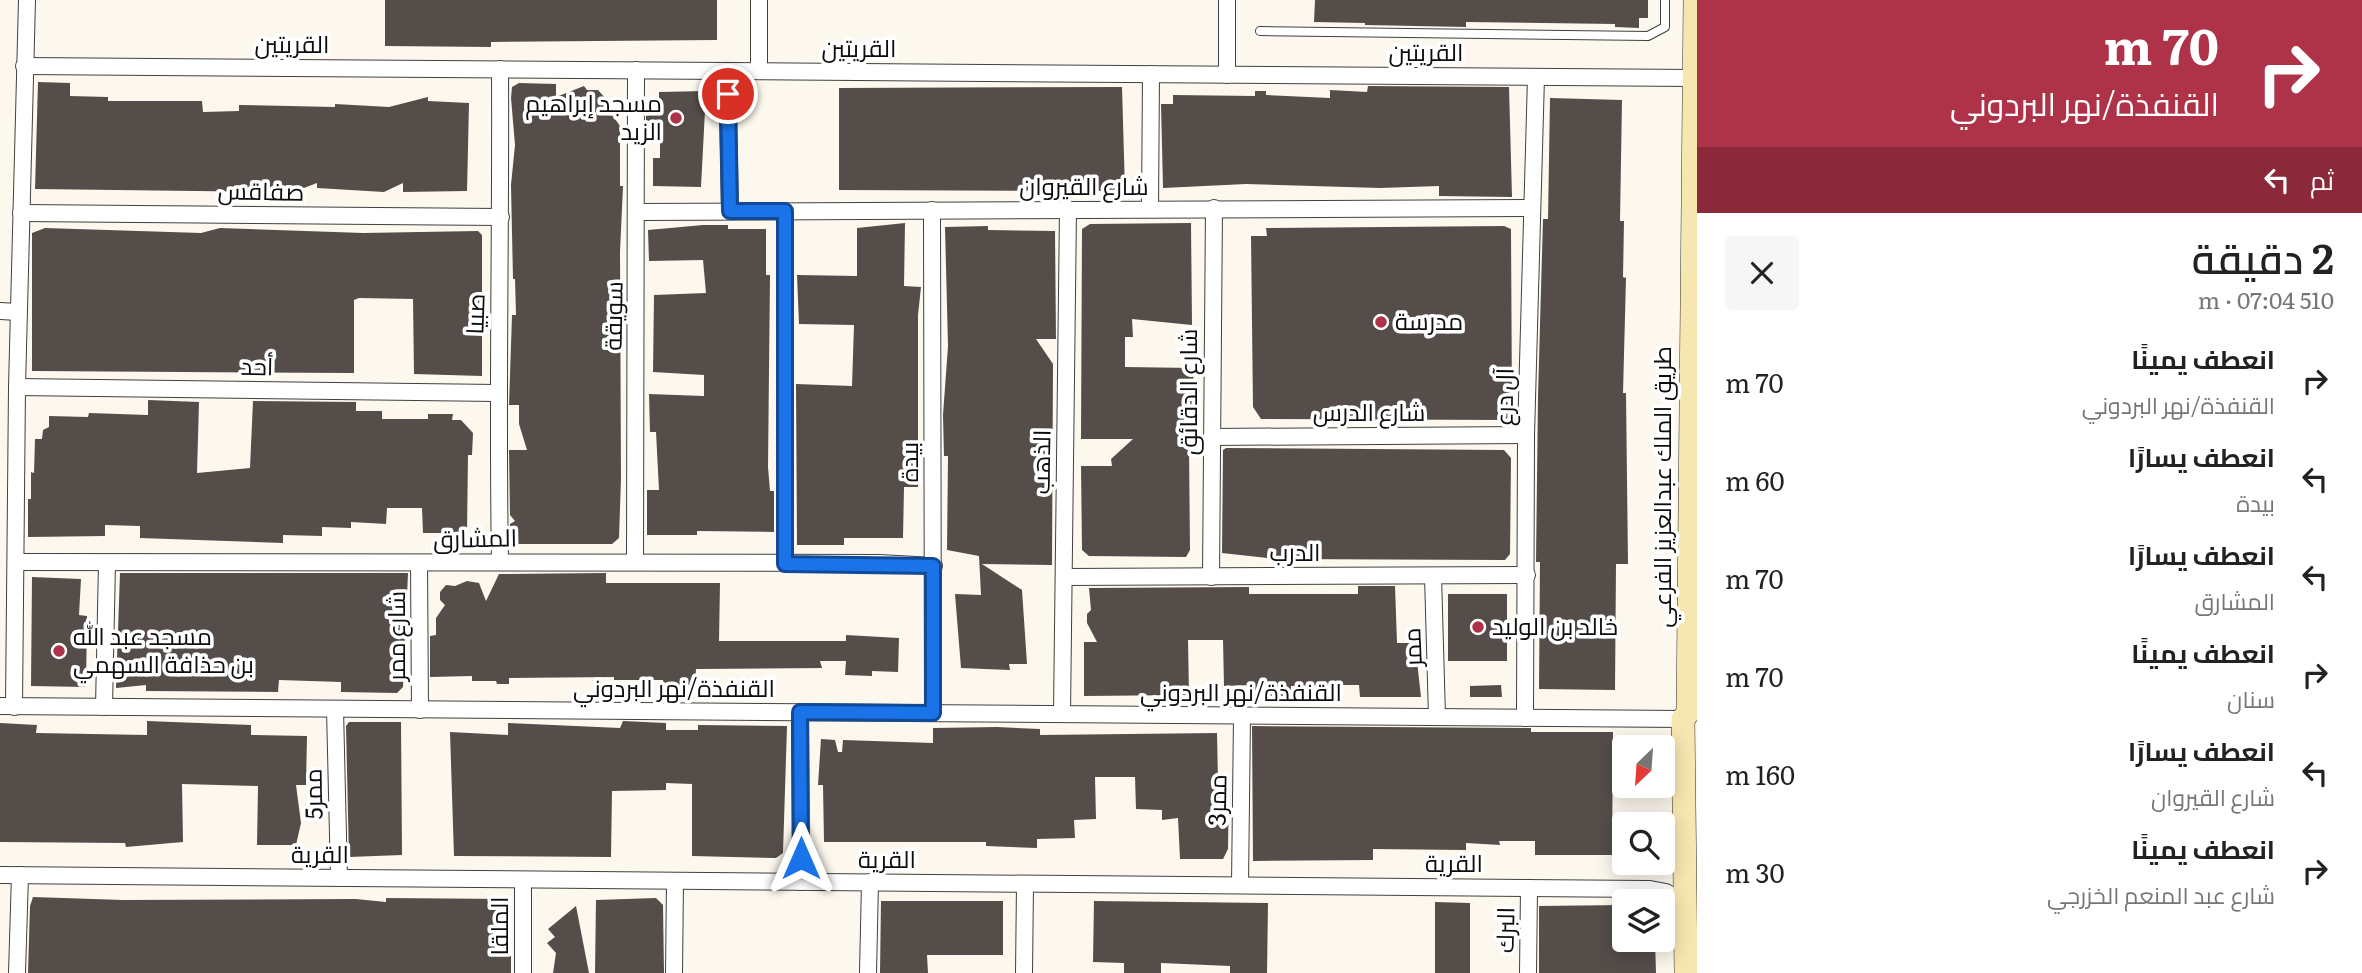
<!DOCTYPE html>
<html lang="ar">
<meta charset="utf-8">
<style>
:root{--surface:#fff;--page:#f6f6f6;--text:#222;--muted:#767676}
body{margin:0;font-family:Literata,Cairo,serif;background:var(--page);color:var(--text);direction:rtl;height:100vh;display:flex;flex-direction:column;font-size:26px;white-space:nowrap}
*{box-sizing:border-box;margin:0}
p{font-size:23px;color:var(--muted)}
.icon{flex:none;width:38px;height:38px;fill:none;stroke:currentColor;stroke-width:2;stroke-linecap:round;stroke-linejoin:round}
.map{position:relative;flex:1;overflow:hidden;direction:ltr}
.drawer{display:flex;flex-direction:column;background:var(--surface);width:665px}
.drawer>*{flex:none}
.hud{background:#ae3348;color:#fff;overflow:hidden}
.needle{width:46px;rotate:205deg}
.fabs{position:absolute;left:1612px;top:735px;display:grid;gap:14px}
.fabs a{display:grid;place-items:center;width:63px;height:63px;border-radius:7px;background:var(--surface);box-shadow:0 4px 18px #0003;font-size:35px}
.pin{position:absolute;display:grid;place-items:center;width:60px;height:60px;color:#fff;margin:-30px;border:4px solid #fff;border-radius:50%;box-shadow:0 2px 7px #0007}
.me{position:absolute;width:77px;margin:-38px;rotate:0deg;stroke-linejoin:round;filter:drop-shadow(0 0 5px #0008)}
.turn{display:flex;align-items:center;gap:24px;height:147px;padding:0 28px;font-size:32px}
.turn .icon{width:91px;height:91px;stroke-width:2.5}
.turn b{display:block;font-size:49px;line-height:60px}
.then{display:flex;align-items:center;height:66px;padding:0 28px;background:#0003;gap:14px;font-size:26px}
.round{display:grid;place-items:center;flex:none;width:74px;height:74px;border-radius:7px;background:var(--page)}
.headline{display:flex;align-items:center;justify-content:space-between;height:119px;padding:0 28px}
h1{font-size:42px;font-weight:600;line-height:52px}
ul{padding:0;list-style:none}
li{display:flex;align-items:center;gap:21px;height:98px;padding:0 28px}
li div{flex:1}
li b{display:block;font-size:26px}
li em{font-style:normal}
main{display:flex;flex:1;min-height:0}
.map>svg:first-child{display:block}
</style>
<main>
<section class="drawer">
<div class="hud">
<div class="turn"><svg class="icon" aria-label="right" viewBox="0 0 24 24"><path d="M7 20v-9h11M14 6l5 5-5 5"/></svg><div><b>70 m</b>القنفذة/نهر البردوني</div></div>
<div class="then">ثم<svg class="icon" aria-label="left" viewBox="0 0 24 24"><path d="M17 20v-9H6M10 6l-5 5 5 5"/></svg></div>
</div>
<div class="headline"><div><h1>2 دقيقة</h1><p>510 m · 07:04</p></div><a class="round"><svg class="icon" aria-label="close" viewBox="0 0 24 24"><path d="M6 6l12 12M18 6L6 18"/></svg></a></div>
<ul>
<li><svg class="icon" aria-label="right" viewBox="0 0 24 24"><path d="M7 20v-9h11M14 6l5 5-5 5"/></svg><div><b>انعطف يمينًا</b><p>القنفذة/نهر البردوني</p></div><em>70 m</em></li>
<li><svg class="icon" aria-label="left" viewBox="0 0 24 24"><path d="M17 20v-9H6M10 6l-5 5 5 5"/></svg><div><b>انعطف يسارًا</b><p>بيدة</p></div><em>60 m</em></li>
<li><svg class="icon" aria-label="left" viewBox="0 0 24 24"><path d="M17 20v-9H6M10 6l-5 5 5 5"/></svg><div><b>انعطف يسارًا</b><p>المشارق</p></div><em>70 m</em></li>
<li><svg class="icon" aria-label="right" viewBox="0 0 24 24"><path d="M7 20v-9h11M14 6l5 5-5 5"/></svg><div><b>انعطف يمينًا</b><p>سنان</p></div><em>70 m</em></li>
<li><svg class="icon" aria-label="left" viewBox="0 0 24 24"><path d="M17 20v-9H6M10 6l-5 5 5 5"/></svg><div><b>انعطف يسارًا</b><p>شارع القيروان</p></div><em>160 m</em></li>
<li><svg class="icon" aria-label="right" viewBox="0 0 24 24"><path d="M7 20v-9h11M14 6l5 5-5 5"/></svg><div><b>انعطف يمينًا</b><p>شارع عبد المنعم الخزرجي</p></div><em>30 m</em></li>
</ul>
</section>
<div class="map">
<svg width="1697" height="973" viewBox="0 0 1697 973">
<rect width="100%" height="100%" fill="#fdf8ee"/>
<g fill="#544d4a">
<path d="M 385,0 L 717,0 L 717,40 L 491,42 L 491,47 L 385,46 Z"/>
<path d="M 1315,0 L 1648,0 L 1648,18 L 1639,18 L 1639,28 L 1615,27 L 1615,24 L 1466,22 L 1466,27 L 1365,25 L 1365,23 L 1314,22 Z"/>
<path d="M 38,82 L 70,83 L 70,96 L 108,97 L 108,101 L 202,101 L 203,112 L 239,111 L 239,105 L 335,107 L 335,104 L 389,107 L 428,97 L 428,101 L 469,103 L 467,191 L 403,192 L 403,183 L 384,192 L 317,188 L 317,183 L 296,191 L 277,192 L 35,189 Z"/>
<path d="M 519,83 L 556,84 L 556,97 L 584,86 L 587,90 L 598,90 L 607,100 L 606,106 L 620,126 L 620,186 L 623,186 L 620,252 L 621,479 L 619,538 L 612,544 L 513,544 L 510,540 L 510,524 L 515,521 L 510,515 L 509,450 L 527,450 L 519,424 L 519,405 L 509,405 L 512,315 L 516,315 L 515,279 L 513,279 L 511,185 L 515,145 L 511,98 L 512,87 Z"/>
<path d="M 1368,86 L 1509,87 L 1512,197 L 1439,196 L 1439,186 L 1380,188 L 1246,184 L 1163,188 L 1161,104 L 1173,104 L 1173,95 L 1255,96 L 1255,91 L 1266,91 L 1266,95 L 1330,98 L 1330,90 L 1367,92 Z"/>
<path d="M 1122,87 L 1125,191 L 839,190 L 839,88 Z"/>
<path d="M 706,91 L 701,187 L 653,186 L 653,158 L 660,158 L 660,126 L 646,126 L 646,110 L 659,109 L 659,92 Z"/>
<path d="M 1550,98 L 1622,100 L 1620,221 L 1624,221 L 1623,277 L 1626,278 L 1623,393 L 1626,393 L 1628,564 L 1616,564 L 1615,690 L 1539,689 L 1540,562 L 1536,562 L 1538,396 L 1543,219 L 1548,219 Z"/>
<path d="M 905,223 L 904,286 L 921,287 L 918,315 L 918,487 L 904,487 L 903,538 L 844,538 L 844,545 L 797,545 L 796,384 L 852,386 L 854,325 L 799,324 L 797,275 L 857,276 L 857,228 Z"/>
<path d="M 1191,223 L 1192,325 L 1132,319 L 1133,337 L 1125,337 L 1125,367 L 1194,368 L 1189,446 L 1190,550 L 1186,557 L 1089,556 L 1082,550 L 1081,466 L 1112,466 L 1111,459 L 1133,439 L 1081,439 L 1082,229 L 1090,224 Z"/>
<path d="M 703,225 L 728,225 L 728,229 L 766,229 L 766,275 L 770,275 L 768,467 L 770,491 L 774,491 L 774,532 L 697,531 L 697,535 L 647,535 L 647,490 L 659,490 L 656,432 L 650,432 L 649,394 L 704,396 L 704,375 L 653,372 L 654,295 L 706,293 L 703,260 L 649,261 L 648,230 Z"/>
<path d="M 988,226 L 988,230 L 1055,231 L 1056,339 L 1036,339 L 1053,364 L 1052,565 L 982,564 L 1022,590 L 1027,664 L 1009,664 L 1010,670 L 961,668 L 955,594 L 981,595 L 979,556 L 947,550 L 948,456 L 944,456 L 943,415 L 948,346 L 945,227 Z"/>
<path d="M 1504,226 L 1511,229 L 1512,413 L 1505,420 L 1261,419 L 1253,407 L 1251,236 L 1267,236 L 1266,228 Z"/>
<path d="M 45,228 L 201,233 L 220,228 L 363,233 L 478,231 L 482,235 L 482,376 L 414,374 L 413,299 L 359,298 L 354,300 L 354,373 L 32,371 L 32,233 Z"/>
<path d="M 148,400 L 199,402 L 197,473 L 250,468 L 253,401 L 356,402 L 356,411 L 382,411 L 382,419 L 428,419 L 428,414 L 453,414 L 452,420 L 461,420 L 473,433 L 472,455 L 468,455 L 467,533 L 423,533 L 422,508 L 387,508 L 386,524 L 351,522 L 351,528 L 322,527 L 322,536 L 283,535 L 283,543 L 140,538 L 140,526 L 105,525 L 105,536 L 28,537 L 28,499 L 31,499 L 31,472 L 34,473 L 35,439 L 42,439 L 43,430 L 49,427 L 49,416 L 88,417 L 89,413 L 148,415 Z"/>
<path d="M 1226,448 L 1504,450 L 1511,458 L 1510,554 L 1505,560 L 1277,559 L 1222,553 L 1223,450 Z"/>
<path d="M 120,573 L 408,573 L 403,687 L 397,693 L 341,692 L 341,682 L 279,680 L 278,692 L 146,691 L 146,685 L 116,688 Z"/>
<path d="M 606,573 L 606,583 L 720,583 L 719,641 L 846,641 L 846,635 L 899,638 L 898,672 L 872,671 L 872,676 L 845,675 L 846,661 L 820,661 L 822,668 L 696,669 L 695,685 L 663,685 L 663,680 L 614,680 L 614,677 L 509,678 L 509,684 L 497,684 L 496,681 L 472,681 L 472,676 L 430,677 L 430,636 L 436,635 L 436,618 L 445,605 L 440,600 L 440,592 L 446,585 L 455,586 L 467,581 L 479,583 L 486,601 L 499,574 Z"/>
<path d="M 32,577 L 81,579 L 79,615 L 87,616 L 86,687 L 31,686 Z"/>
<path d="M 1358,586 L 1395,586 L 1397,643 L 1415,643 L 1421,697 L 1360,697 L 1359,685 L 1334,685 L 1291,686 L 1291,697 L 1251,696 L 1251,685 L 1224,686 L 1223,640 L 1188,640 L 1189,695 L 1084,696 L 1084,642 L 1097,642 L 1087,623 L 1087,614 L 1091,610 L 1089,588 L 1249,587 L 1249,594 L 1358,594 Z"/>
<rect x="1448" y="594" width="59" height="67"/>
<path d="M 1501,685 L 1502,697 L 1470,697 L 1470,686 Z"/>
<path d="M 147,721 L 251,725 L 251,735 L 307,736 L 306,785 L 296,785 L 301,823 L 296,845 L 257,845 L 258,786 L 182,784 L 183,842 L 126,847 L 125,843 L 0,842 L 0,723 L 37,725 L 36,733 L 147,735 Z"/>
<path d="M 623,721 L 666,723 L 666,730 L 698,730 L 698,725 L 787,726 L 783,853 L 776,858 L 692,856 L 692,784 L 666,783 L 666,790 L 612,791 L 611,857 L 454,856 L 450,732 L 508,735 L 508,723 L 620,728 Z"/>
<path d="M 349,722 L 401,722 L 402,855 L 349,857 L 346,726 Z"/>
<path d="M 1252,726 L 1531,728 L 1531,732 L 1613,732 L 1612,855 L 1535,855 L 1535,841 L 1499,841 L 1500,845 L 1466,843 L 1466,850 L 1373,849 L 1373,860 L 1253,861 Z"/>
<path d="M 997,727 L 1040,729 L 1040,735 L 1217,733 L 1218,781 L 1229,782 L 1228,849 L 1223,859 L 1180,859 L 1178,818 L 1162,820 L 1162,810 L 1136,809 L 1135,777 L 1095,777 L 1096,819 L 1074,820 L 1075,838 L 1037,839 L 1037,848 L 986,846 L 986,842 L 824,842 L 823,785 L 818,785 L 821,739 L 835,740 L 838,752 L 842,752 L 843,740 L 933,743 L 933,728 Z"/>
<path d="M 33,897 L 123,900 L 356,899 L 386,902 L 386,898 L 508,899 L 511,904 L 511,973 L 28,973 L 30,906 Z"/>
<path d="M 656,898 L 663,905 L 664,973 L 595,973 L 596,900 Z"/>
<path d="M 881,901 L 1003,901 L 1003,955 L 927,955 L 928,973 L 880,973 Z"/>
<path d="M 1094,901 L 1268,903 L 1267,973 L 1230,973 L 1230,966 L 1161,963 L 1161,973 L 1124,973 L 1124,963 L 1093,962 Z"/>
<path d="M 1435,902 L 1470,903 L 1470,973 L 1435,973 Z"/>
<path d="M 1624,905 L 1624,940 L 1655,940 L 1656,973 L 1539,973 L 1539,906 Z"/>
<path d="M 576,906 L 589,973 L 553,973 L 556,953 L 547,943 L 555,937 L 548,929 Z"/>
</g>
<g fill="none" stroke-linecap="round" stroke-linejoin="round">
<defs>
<path id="lane" d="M 1260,31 L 1648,36 L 1665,27 L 1665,0"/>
<g id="street">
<path d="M 759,0 L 759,71"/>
<path d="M 1227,0 L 1227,75"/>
<path d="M 24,66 L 1694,78"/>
<path d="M 727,71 L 730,211"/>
<path d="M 1150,209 L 1151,74"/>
<path d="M 932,210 L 933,713"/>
<path d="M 636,212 L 1532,208"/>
<path d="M 21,213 L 501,217"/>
<path d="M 0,311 L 18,312"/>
<path d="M 17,387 L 497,393"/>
<path d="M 1212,437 L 1526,435"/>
<path d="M 500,561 C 497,397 501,233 500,69"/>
<path d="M 17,562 L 879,563 L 934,566"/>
<path d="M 635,562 L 636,70"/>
<path d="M 419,563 L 420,710"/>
<path d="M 785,564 L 785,211"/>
<path d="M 1433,576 L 1437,717"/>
<path d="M 1064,577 L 1527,575"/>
<path d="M 1211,577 L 1214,208"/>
<path d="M 0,706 L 1683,719"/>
<path d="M 14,707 L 17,387 L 27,0"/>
<path d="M 104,707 L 107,563"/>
<path d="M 335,709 L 339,878"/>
<path d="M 800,712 L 801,882"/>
<path d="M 1062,714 L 1068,209"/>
<path d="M 1525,718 L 1526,435 L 1536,77"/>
<path d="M 0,875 L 1650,889 L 1666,892 L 1686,905"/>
<path d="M 1240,885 L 1242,716"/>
<path d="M 17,973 L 20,875"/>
<path d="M 523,973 L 523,880"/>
<path d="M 674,973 L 675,881"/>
<path d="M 868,973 L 870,882"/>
<path d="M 1024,973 L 1025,884"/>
<path d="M 1528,973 L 1529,888"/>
</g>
<path id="secondary" d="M 1686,973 L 1683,719 L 1688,713 L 1695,0"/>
</defs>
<use href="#lane" stroke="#404040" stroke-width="10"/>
<use href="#street" stroke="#404040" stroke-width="18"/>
<use href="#secondary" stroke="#2f2f2f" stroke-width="24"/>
<use href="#lane" stroke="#fff" stroke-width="8"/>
<use href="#street" stroke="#fff" stroke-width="16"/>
<use href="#secondary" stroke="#f6e6b0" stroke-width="23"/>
</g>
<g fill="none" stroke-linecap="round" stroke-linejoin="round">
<defs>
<path id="route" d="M 728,94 L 730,211 L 785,211 L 785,564 L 933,566 L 933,713 L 800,712 L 801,858"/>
</defs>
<use href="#route" stroke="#114b97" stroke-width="18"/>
<use href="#route" stroke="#1a73e8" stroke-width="12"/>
</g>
<g fill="#ae3348" stroke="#fff" stroke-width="2.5">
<circle cx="676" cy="118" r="7"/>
<circle cx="1381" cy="322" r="7"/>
<circle cx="1478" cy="627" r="7"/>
<circle cx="59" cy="651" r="7"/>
</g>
<g text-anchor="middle" stroke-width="7" stroke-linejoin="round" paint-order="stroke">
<g font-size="24" fill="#0d0d0d" stroke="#fff">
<text x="292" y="53">القريتين</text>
<text x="859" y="57">القريتين</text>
<text x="1426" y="61">القريتين</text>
<text x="1084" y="195">شارع القيروان</text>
<text transform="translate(261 192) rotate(1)" y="8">صفاقس</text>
<text transform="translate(476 314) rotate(-88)" y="8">صبيا</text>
<text transform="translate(614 316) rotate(-89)" y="8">سويقة</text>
<text transform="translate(257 367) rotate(1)" y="8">أحد</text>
<text transform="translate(1189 392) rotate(-90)" y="8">شارع الدقائق</text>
<text transform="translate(1505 397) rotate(-89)" y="8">آل درع</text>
<text x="1369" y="421">شارع الدرس</text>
<text transform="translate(910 462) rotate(-90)" y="8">بيدة</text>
<text transform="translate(1042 462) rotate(-89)" y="8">الذهب</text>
<text transform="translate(1663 487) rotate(-90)" y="8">طريق الملك عبدالعزيز الفرعي</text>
<text transform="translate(475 539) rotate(-1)" y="8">المشارق</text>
<text x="1295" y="561">الدرب</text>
<text transform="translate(397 636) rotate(-90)" y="8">شارع ممر</text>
<text transform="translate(1413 647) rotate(-92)" y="8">ممر</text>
<text x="674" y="697">القنفذة/نهر البردوني</text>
<text x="1241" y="701">القنفذة/نهر البردوني</text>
<text transform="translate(314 794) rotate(-91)" y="8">ممر5</text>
<text transform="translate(1218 800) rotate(-89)" y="8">ممر3</text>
<text x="320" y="863">القرية</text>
<text x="887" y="868">القرية</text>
<text x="1454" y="872">القرية</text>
<text transform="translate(500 926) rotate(-90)" y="8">الملقا</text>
<text transform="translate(1506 930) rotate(-89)" y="8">البرك</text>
</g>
<g font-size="24" fill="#0d0d0d" stroke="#fff" text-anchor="start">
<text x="662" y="112" text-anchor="end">مسجد إبراهيم<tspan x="662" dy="28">الزيد</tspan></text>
<text x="1395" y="330">مدرسة</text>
<text x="1492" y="635">خالد بن الوليد</text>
<text x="73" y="645">مسجد عبد الله<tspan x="73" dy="28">بن حذافة السهمي</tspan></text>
</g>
</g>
</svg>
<div class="fabs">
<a><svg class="needle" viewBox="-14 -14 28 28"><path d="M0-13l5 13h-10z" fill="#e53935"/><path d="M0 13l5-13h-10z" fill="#767676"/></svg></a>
<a><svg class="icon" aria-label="search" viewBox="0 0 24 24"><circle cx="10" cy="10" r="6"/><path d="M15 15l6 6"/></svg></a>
<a><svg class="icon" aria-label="layers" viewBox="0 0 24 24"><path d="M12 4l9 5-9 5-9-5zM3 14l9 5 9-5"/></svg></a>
</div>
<div class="pin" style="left:728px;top:94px;background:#d93025"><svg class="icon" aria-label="arrive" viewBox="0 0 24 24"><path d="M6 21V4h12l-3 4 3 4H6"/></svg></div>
<svg class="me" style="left:801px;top:858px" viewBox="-20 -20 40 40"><path d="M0-17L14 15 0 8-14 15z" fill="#1a73e8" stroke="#fff" stroke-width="4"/></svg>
</div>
</main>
